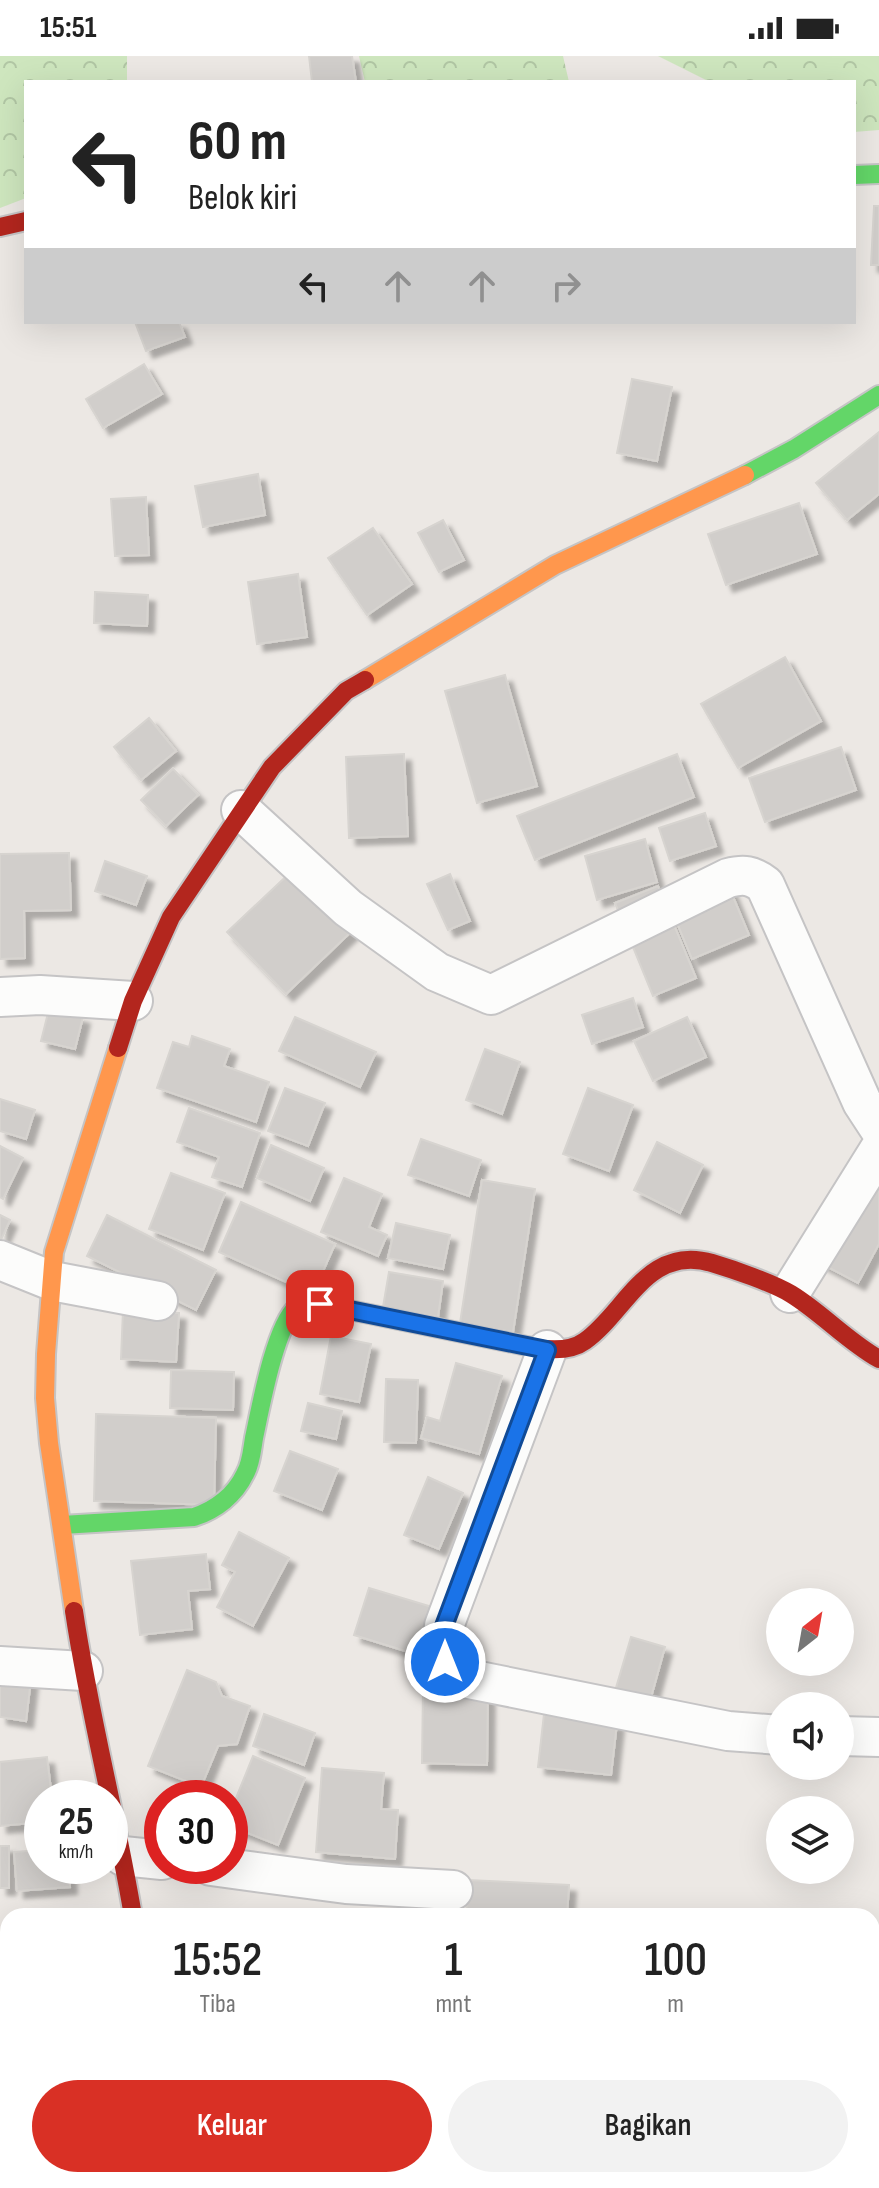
<!DOCTYPE html>
<html lang="id">
<style>
:root{--surface:#fff;--page:#f2f2f2;--text:#222;--muted:#767676;--accent:#d93025}
body{margin:0;font-family:"Sofia Sans Condensed",sans-serif;background:var(--page);color:var(--text);height:100vh;display:flex;flex-direction:column;font-size:30px;white-space:nowrap}
*{box-sizing:border-box;margin:0}
p{font-size:26px;color:var(--muted)}
.icon{flex:none;width:44px;height:44px;fill:none;stroke:currentColor;stroke-width:2;stroke-linecap:round;stroke-linejoin:round}
.map{position:relative;flex:1;overflow:hidden}
.sheet{position:absolute;left:0px;top:1852px;width:880px;height:280px;display:flex;flex-direction:column;background:var(--surface);border-radius:24px 24px 0 0;box-shadow:0 8px 32px #0002}
.sheet>*{flex:none}
.guide{position:absolute;left:24px;top:24px;width:832px;height:244px;border-radius:0px;box-shadow:0 8px 32px #0002;background:#fff;color:var(--text);overflow:hidden}
.needle{width:52px;rotate:31deg}
.buttons{position:absolute;left:766px;top:1532px;display:grid;gap:16px}
.buttons a{display:grid;place-items:center;width:88px;height:88px;border-radius:50%;background:var(--surface);box-shadow:0 8px 32px #0002;font-size:40px}
.speed{position:absolute;left:24px;top:1724px;display:flex;gap:16px;font-size:40px;font-weight:700;text-align:center}
.speed>*{display:grid;place-content:center;width:104px;height:104px;border-radius:50%;background:var(--surface);box-shadow:0 8px 32px #0002;line-height:1}
.speed small{font-size:20px;font-weight:400}
.speed .limit{border:12px solid #d22;background:#fff;color:#111}
.pin{position:absolute;display:grid;place-items:center;width:68px;height:68px;color:#fff;margin:-34px;border-radius:16px;box-shadow:0 4px 12px #0006}
.me{position:absolute;width:88px;margin:-44px;rotate:0deg;stroke-linejoin:round;filter:drop-shadow(0 0 6px #0008)}
.turn{display:flex;align-items:center;gap:28px;height:168px;padding:0 32px;font-size:36px}
.turn .icon{width:104px;height:104px;stroke-width:2.5}
.turn b{display:block;font-size:56px;line-height:68px}
.lanes{display:flex;align-items:center;height:76px;padding:0 32px;background:#0003;justify-content:center;gap:40px;direction:ltr}
.lanes .off{opacity:.35}
.eta{display:flex;justify-content:space-evenly;align-items:center;height:136px;text-align:center}
.eta b{font-size:48px;font-weight:600;line-height:56px}
.button{display:flex;gap:16px;margin-top:auto;padding:16px 32px}
.button a{flex:1;height:92px;border-radius:48px;background:var(--accent);color:#fff;font-size:32px;font-weight:600;line-height:92px;text-align:center}
.button a+a{background:var(--page);color:var(--text)}
.status{display:flex;justify-content:space-between;align-items:center;height:56px;padding:0 40px;background:var(--surface);direction:ltr}
.status svg{height:22px;fill:currentColor}
.map>svg:first-child{display:block}
</style>
<div class="status"><b>15:51</b><svg viewBox="0 0 49 12"><path d="M0 12V9h3v3zM5 12V6h3v6zM10 12V3h3v9zM15 12V0h3v12zM26 1h20v11H26zM47 4h2v5h-2z"/></svg></div>
<div class="map">
<svg width="879" height="2132" viewBox="0 0 879 2132">
<defs>
<pattern id="forest-crowns" width="20" height="18" patternUnits="userSpaceOnUse" patternTransform="scale(2)"><rect width="20" height="18" fill="#cee6be"/><path d="M2 6a3 3 0 1 1 6 0M12 15a3 3 0 1 1 6 0" fill="none" stroke="#b1c6a4"/></pattern>
<filter id="shadow"><feDropShadow dx="7" dy="7" stdDeviation="2" flood-color="#0004"/></filter>
</defs>
<rect width="100%" height="100%" fill="#ece8e4"/>
<g fill="url(#forest-crowns)">
<path d="M 0,0 L 127,0 L 127,26 L 26,26 L 26,142 L 0,152 Z"/>
<path d="M 359,0 L 563,0 L 569,26 L 365,26 Z"/>
<path d="M 658,0 L 879,0 L 879,74 L 854,76 L 854,26 L 710,26 Z"/>
</g>
<g fill="#d1cecb" stroke="#d7d4d0" stroke-width="2" filter="url(#shadow)">
<path d="M 309,0 L 352,0 L 356,26 L 312,26 Z"/>
<path d="M 874,150 L 879,150 L 879,209 L 871,209 Z"/>
<path d="M 135,266 L 179,266 L 185,281 L 146,295 Z"/>
<path d="M 144,308 L 162,338 L 103,372 L 86,343 Z"/>
<path d="M 632,323 L 672,331 L 657,405 L 617,397 Z"/>
<path d="M 879,376 L 879,438 L 847,464 L 816,427 Z"/>
<path d="M 258,418 L 265,459 L 203,471 L 195,430 Z"/>
<path d="M 146,441 L 149,499 L 115,500 L 111,443 Z"/>
<path d="M 799,447 L 817,498 L 726,529 L 708,478 Z"/>
<path d="M 443,464 L 464,504 L 439,516 L 418,477 Z"/>
<path d="M 373,472 L 412,528 L 367,559 L 328,502 Z"/>
<path d="M 298,518 L 307,581 L 257,588 L 248,526 Z"/>
<path d="M 95,536 L 148,539 L 147,570 L 94,567 Z"/>
<path d="M 785,601 L 821,665 L 738,712 L 701,648 Z"/>
<path d="M 505,619 L 537,730 L 477,747 L 445,635 Z"/>
<path d="M 149,662 L 176,695 L 141,724 L 114,691 Z"/>
<path d="M 841,691 L 856,734 L 765,766 L 749,722 Z"/>
<path d="M 404,698 L 408,780 L 349,782 L 346,701 Z"/>
<path d="M 677,698 L 694,741 L 535,804 L 517,760 Z"/>
<path d="M 173,713 L 198,739 L 166,770 L 141,744 Z"/>
<path d="M 705,757 L 716,790 L 670,805 L 659,772 Z"/>
<path d="M 645,783 L 657,826 L 597,844 L 585,800 Z"/>
<path d="M 69,797 L 71,854 L 24,855 L 25,902 L 0,903 L 0,798 Z"/>
<path d="M 105,805 L 147,820 L 136,849 L 95,835 Z"/>
<path d="M 294,813 L 352,875 L 286,938 L 227,876 Z"/>
<path d="M 450,818 L 470,865 L 448,874 L 427,828 Z"/>
<path d="M 724,819 L 749,879 L 692,903 L 667,843 Z"/>
<path d="M 658,830 L 696,922 L 653,940 L 615,847 Z"/>
<path d="M 633,942 L 643,971 L 592,988 L 582,959 Z"/>
<path d="M 49,953 L 83,961 L 75,993 L 41,985 Z"/>
<path d="M 295,961 L 376,996 L 360,1031 L 279,995 Z"/>
<path d="M 687,961 L 706,1001 L 653,1025 L 634,985 Z"/>
<path d="M 192,980 L 230,993 L 224,1010 L 269,1026 L 256,1066 L 157,1032 L 173,986 L 189,991 Z"/>
<path d="M 485,993 L 520,1006 L 502,1058 L 466,1044 Z"/>
<path d="M 285,1032 L 325,1047 L 308,1090 L 268,1075 Z"/>
<path d="M 588,1032 L 633,1049 L 609,1115 L 563,1098 Z"/>
<path d="M 0,1043 L 35,1054 L 26,1083 L 0,1075 Z"/>
<path d="M 189,1052 L 260,1077 L 242,1131 L 212,1121 L 219,1101 L 177,1086 Z"/>
<path d="M 421,1083 L 481,1104 L 469,1140 L 408,1119 Z"/>
<path d="M 657,1086 L 703,1109 L 680,1157 L 634,1134 Z"/>
<path d="M 271,1089 L 324,1112 L 310,1145 L 257,1122 Z"/>
<path d="M 0,1090 L 23,1102 L 3,1143 L 0,1141 Z"/>
<path d="M 879,1102 L 879,1188 L 858,1227 L 807,1200 Z"/>
<path d="M 171,1117 L 225,1137 L 203,1194 L 149,1173 Z"/>
<path d="M 344,1122 L 382,1138 L 369,1171 L 387,1179 L 378,1200 L 321,1176 Z"/>
<path d="M 482,1124 L 535,1133 L 513,1276 L 460,1267 Z"/>
<path d="M 241,1146 L 335,1188 L 313,1238 L 219,1196 Z"/>
<path d="M 0,1159 L 10,1164 L 0,1186 Z"/>
<path d="M 107,1159 L 216,1214 L 196,1254 L 87,1200 Z"/>
<path d="M 396,1167 L 450,1179 L 443,1213 L 388,1202 Z"/>
<path d="M 389,1216 L 443,1225 L 438,1261 L 383,1251 Z"/>
<path d="M 123,1254 L 179,1257 L 176,1306 L 121,1303 Z"/>
<path d="M 331,1280 L 371,1288 L 359,1346 L 320,1338 Z"/>
<path d="M 456,1307 L 502,1320 L 479,1398 L 421,1382 L 427,1361 L 440,1365 Z"/>
<path d="M 171,1314 L 234,1316 L 233,1354 L 170,1352 Z"/>
<path d="M 386,1323 L 418,1324 L 416,1387 L 384,1386 Z"/>
<path d="M 308,1347 L 342,1355 L 336,1383 L 301,1375 Z"/>
<path d="M 96,1358 L 216,1362 L 214,1449 L 94,1445 Z"/>
<path d="M 290,1395 L 338,1413 L 322,1454 L 274,1435 Z"/>
<path d="M 428,1421 L 463,1437 L 439,1493 L 404,1479 Z"/>
<path d="M 239,1476 L 289,1502 L 253,1570 L 217,1551 L 235,1516 L 222,1509 Z"/>
<path d="M 206,1498 L 210,1533 L 188,1535 L 192,1573 L 140,1579 L 131,1505 Z"/>
<path d="M 369,1532 L 432,1551 L 418,1599 L 354,1579 Z"/>
<path d="M 631,1581 L 665,1591 L 650,1645 L 615,1635 Z"/>
<path d="M 187,1614 L 216,1626 L 222,1640 L 250,1650 L 237,1688 L 218,1690 L 201,1731 L 148,1710 Z"/>
<path d="M 0,1619 L 31,1623 L 26,1665 L 0,1661 Z"/>
<path d="M 423,1630 L 488,1632 L 487,1709 L 422,1707 Z"/>
<path d="M 264,1658 L 315,1677 L 304,1709 L 253,1690 Z"/>
<path d="M 544,1658 L 617,1667 L 611,1719 L 538,1711 Z"/>
<path d="M 253,1700 L 305,1722 L 278,1789 L 230,1770 L 230,1757 Z"/>
<path d="M 47,1701 L 52,1742 L 42,1742 L 42,1766 L 0,1770 L 0,1706 Z"/>
<path d="M 322,1712 L 384,1717 L 381,1753 L 398,1754 L 395,1803 L 316,1796 Z"/>
<rect x="0" y="1790" width="9" height="42"/>
<path d="M 42,1794 L 42,1810 L 69,1810 L 70,1831 L 17,1835 L 14,1796 Z"/>
<path d="M 468,1824 L 569,1829 L 567,1860 L 466,1860 Z"/>
<path d="M 8,2000 L 8,2035 L 0,2036 L 0,2002 Z"/>
<path d="M 8,2048 L 8,2084 L 0,2086 L 0,2049 Z"/>
<path d="M 22,2124 L 75,2124 L 77,2129 L 93,2124 L 113,2124 L 116,2132 L 24,2132 Z"/>
<path d="M 322,2124 L 347,2124 L 349,2132 L 319,2132 L 324,2131 Z"/>
<path d="M 357,2124 L 397,2124 L 401,2132 L 360,2132 Z"/>
<path d="M 414,2124 L 480,2124 L 484,2132 L 418,2132 Z"/>
</g>
<g fill="none" stroke-linecap="round" stroke-linejoin="round">
<defs>
<path id="lane" d="M 872,2102 L 879,2109"/>
<g id="street">
<path d="M 241,754 L 348,852 L 437,916 L 491,939 L 728,822 C 744,818 752,819 765,829 L 862,1046 L 879,1072"/>
<path d="M 0,941 L 40,939 L 133,945"/>
<path d="M 0,1204 L 52,1225 L 158,1245"/>
<path d="M 790,1237 L 879,1094"/>
<path d="M 547,1294 L 444,1570 C 440,1594 442,1609 464,1622 L 728,1675 L 780,1679"/>
<path d="M 0,1610 L 83,1615"/>
<path d="M 840,1680 L 879,1681"/>
<path d="M 123,1800 L 162,1804"/>
<path d="M 211,1810 L 346,1828 L 453,1834"/>
<path d="M 0,1993 L 8,1992"/>
<path d="M 210,2132 L 237,2124"/>
</g>
<g id="fast">
<path d="M 854,119 L 879,118"/>
<path d="M 745,419 L 794,393 L 879,339"/>
<path d="M 62,1469 L 194,1461 C 216,1454 235,1439 245,1418 C 251,1408 252,1394 254,1382 C 260,1354 275,1270 296,1252 C 302,1247 312,1248 320,1248 L 532,1291"/>
</g>
<g id="slow">
<path d="M 365,624 L 555,509 L 745,419"/>
<path d="M 74,1555 L 49,1387 L 45,1342 L 46,1298 L 54,1196 L 118,992"/>
</g>
<g id="jam">
<path d="M 0,171 L 26,165"/>
<path d="M 118,992 L 133,945 L 171,861 L 272,711 L 346,635 L 365,624"/>
<path d="M 532,1291 C 548,1294 570,1296 585,1285 C 626,1256 647,1188 712,1207 C 732,1213 773,1227 791,1238 C 822,1257 847,1285 879,1303"/>
<path d="M 74,1555 C 89,1657 116,1758 133,1860"/>
</g>
</defs>
<use href="#lane" stroke="#c5c4c5" stroke-width="22"/>
<use href="#street" stroke="#c5c4c5" stroke-width="42"/>
<use href="#fast" stroke="#c5c4c5" stroke-width="22"/>
<use href="#slow" stroke="#c5c4c5" stroke-width="22"/>
<use href="#jam" stroke="#c5c4c5" stroke-width="22"/>
<use href="#lane" stroke="#fcfcfb" stroke-width="18"/>
<use href="#street" stroke="#fcfcfb" stroke-width="38"/>
<use href="#fast" stroke="#63d668" stroke-width="18"/>
<use href="#slow" stroke="#ff974d" stroke-width="18"/>
<use href="#jam" stroke="#b3261e" stroke-width="18"/>
</g>
<g fill="none" stroke-linecap="round" stroke-linejoin="round">
<defs>
<path id="route" d="M 320,1248 L 547,1294 L 444,1570 L 441,1588 L 445,1606"/>
</defs>
<use href="#route" stroke="#114b97" stroke-width="20"/>
<use href="#route" stroke="#1a73e8" stroke-width="14"/>
</g>
</svg>
<div class="buttons">
<a><svg class="needle" viewBox="-14 -14 28 28"><path d="M0-13l5 13h-10z" fill="#e53935"/><path d="M0 13l5-13h-10z" fill="#767676"/></svg></a>
<a><svg class="icon" aria-label="sound" viewBox="0 0 24 24"><path d="M4 9h4l5-4v14l-5-4H4zM17 9q2 3 0 6"/></svg></a>
<a><svg class="icon" aria-label="layers" viewBox="0 0 24 24"><path d="M12 4l9 5-9 5-9-5zM3 14l9 5 9-5"/></svg></a>
</div>
<div class="speed"><div>25<small>km/h</small></div><div class="limit">30</div></div>
<div class="pin" style="left:320px;top:1248px;background:#d93025"><svg class="icon" aria-label="arrive" viewBox="0 0 24 24"><path d="M6 21V4h12l-3 4 3 4H6"/></svg></div>
<svg class="me" style="left:445px;top:1606px" viewBox="-20 -20 40 40"><circle r="17" fill="#1a73e8" stroke="#fff" stroke-width="3"/><path d="M0-11L8 9 0 5-8 9z" fill="#fff"/></svg>
<div class="guide">
<div class="turn"><svg class="icon" aria-label="left" viewBox="0 0 24 24"><path d="M17 20v-9H6M10 6l-5 5 5 5"/></svg><div><b>60 m</b>Belok kiri</div></div>
<div class="lanes"><svg class="icon" aria-label="left" viewBox="0 0 24 24"><path d="M17 20v-9H6M10 6l-5 5 5 5"/></svg><svg class="icon off" aria-label="ahead" viewBox="0 0 24 24"><path d="M12 20V5M6 11l6-6 6 6"/></svg><svg class="icon off" aria-label="ahead" viewBox="0 0 24 24"><path d="M12 20V5M6 11l6-6 6 6"/></svg><svg class="icon off" aria-label="right" viewBox="0 0 24 24"><path d="M7 20v-9h11M14 6l5 5-5 5"/></svg></div>
</div>
<section class="sheet">
<div class="eta">
<div><b>15:52</b><p>Tiba</p></div>
<div><b>1</b><p>mnt</p></div>
<div><b>100</b><p>m</p></div>
</div>
<div class="button"><a>Keluar</a><a>Bagikan</a></div>
</section>
</div>
